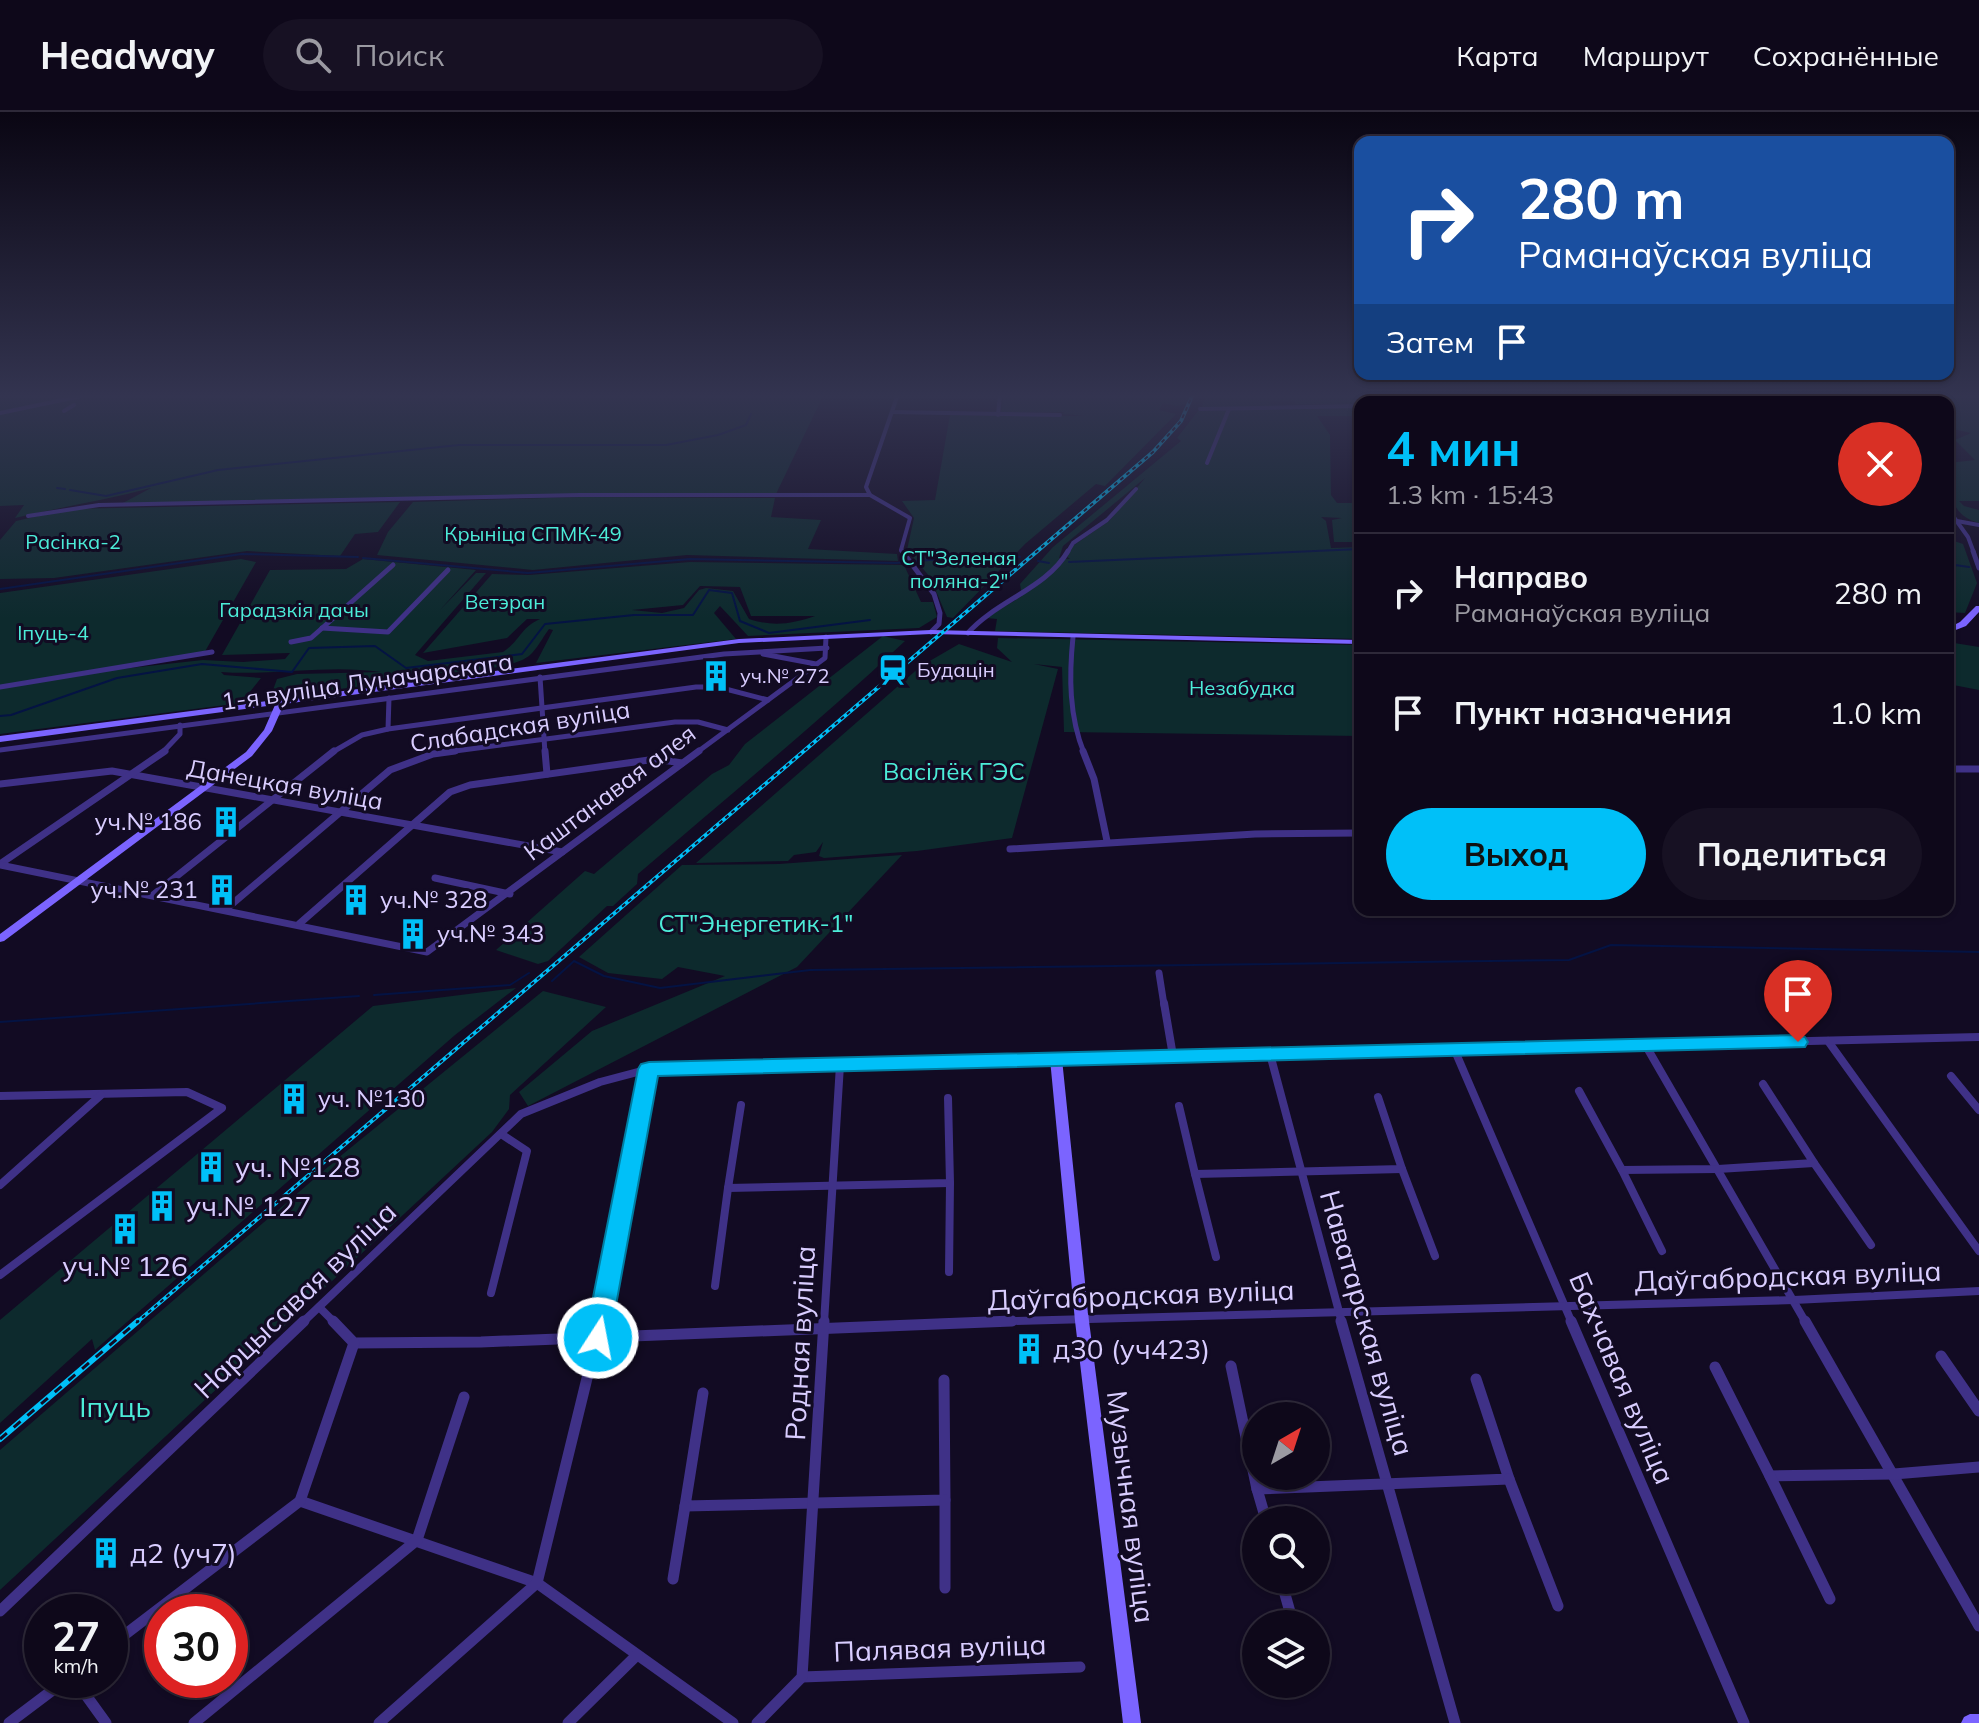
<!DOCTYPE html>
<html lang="ru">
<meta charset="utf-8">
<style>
:root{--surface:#0e081a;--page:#171123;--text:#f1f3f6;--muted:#9b9aa2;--line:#2e2939;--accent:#00c0f8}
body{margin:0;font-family:Mulish,sans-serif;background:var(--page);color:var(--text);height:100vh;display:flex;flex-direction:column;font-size:30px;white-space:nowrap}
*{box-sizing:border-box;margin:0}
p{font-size:26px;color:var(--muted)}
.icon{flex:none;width:44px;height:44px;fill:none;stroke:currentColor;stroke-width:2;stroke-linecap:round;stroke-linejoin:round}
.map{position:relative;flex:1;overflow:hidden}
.details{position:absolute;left:1354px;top:284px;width:600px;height:520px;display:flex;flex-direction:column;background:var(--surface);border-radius:16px;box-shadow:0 2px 6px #0004,0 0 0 2px var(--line)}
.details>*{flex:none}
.hud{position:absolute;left:1354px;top:24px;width:600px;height:244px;border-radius:16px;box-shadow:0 2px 6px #0004,0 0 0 2px var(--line);background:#1a4fa0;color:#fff;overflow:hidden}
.needle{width:52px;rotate:39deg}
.buttons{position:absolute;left:1242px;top:1290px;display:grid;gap:16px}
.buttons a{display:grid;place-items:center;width:88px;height:88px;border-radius:50%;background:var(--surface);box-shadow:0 2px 6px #0004,0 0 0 2px var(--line);font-size:40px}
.speed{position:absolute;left:24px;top:1482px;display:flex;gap:16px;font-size:40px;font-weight:700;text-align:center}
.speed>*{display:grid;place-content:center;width:104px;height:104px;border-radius:50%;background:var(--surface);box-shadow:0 2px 6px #0004,0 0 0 2px var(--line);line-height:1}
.speed small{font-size:20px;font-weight:400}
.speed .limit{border:12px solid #d22;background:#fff;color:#111}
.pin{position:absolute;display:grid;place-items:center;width:68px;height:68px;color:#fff;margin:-82px -34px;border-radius:50% 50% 50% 0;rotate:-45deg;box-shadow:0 0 8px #0007}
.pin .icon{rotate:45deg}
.me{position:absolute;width:88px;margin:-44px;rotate:11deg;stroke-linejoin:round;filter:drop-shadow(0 0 6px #0008)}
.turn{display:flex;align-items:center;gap:28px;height:168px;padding:0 32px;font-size:36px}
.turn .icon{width:104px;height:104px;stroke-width:2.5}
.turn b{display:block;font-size:56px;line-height:68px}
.then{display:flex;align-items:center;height:76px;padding:0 32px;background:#0003;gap:16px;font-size:30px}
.round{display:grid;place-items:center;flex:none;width:84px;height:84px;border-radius:42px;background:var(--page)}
.summary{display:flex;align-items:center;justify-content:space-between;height:136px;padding:0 32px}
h1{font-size:48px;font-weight:700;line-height:60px;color:var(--accent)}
.button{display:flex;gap:16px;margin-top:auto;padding:16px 32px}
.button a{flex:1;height:92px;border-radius:48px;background:var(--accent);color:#111;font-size:32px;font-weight:700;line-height:92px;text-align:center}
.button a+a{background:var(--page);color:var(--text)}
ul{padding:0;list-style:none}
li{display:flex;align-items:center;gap:24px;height:120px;padding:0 32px;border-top:2px solid var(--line)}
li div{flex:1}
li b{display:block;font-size:30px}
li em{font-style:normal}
header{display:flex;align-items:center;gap:48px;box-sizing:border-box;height:112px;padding:0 40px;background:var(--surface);border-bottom:2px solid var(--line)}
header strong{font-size:38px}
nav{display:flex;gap:44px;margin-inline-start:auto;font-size:28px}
.search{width:560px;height:72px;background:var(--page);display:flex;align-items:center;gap:20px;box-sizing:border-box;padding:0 28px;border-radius:44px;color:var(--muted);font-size:30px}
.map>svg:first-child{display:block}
</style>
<header>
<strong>Headway</strong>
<div class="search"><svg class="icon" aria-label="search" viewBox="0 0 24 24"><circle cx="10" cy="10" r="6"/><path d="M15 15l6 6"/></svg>Поиск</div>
<nav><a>Карта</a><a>Маршрут</a><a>Сохранённые</a></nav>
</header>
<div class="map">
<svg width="1979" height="1611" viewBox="0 0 1979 1611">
<rect width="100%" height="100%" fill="#120b23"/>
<g fill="#0d2a2d" fill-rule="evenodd">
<path d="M 30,282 L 824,282 L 776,382 L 121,392 L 151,376 C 106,388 61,395 15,406 L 24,393 L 0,394 L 0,287 Z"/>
<path d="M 1004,282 L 1169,282 L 1169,285 L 1190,282 L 1187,292 L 1176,294 L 1163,291 L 1159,298 L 1176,302 L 1105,374 L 1096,372 L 1025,432 L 953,506 L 947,505 L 930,465 L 907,438 L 914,406 L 902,389 L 935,388 L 950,303 L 1086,304 L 1062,302 L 1064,300 L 1001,301 Z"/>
<path d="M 1205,282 L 1647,282 L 1649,283 L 1590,290 L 1315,292 L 1296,292 L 1294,288 L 1270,288 L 1271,294 L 1360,296 L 1360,304 L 1317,304 L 1330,323 L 1331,383 L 1337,391 L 1360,391 L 1360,430 L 1334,430 L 1332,408 L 1342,406 L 1321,405 L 1326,409 L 1331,436 L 1360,435 L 1360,527 L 995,519 L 997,507 L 986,506 L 1022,484 L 1020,472 L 1053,435 L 1181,329 L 1177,326 L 1198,299 L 1207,297 L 1202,296 ZM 1145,366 L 1109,409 L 1071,435 L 1067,445 L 1070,447 L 1059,446 L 1063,434 Z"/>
<path d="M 1654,282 L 1836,282 L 1842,290 L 1672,287 Z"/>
<path d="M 1889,282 L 1979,282 L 1979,389 L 1959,389 L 1964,394 L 1979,398 L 1979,411 C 1949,403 1948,377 1948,351 L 1975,348 L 1955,328 L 1971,321 L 1948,316 L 1948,290 L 1904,290 Z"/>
<path d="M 581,385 L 775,386 L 771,405 L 821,408 L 808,437 L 897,442 L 898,449 L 687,443 L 533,458 L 377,443 L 388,420 L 413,390 Z"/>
<path d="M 400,390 L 378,420 L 355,422 L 340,444 L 247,439 L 54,466 L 0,467 L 0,428 L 16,409 L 69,397 Z"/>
<path d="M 1948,427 L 1963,432 L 1977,471 L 1965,501 L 1948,500 Z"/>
<path d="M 241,447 L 256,450 L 203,543 L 121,557 L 203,548 L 243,550 L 285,547 L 290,541 L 222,543 L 270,458 L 346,457 L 363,447 L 476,458 L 440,498 L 476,461 L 486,461 L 415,543 L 428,549 L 503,540 C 519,530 521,515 540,507 L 527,507 L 507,526 L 423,541 L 492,462 L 529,463 L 690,450 L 904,453 L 921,490 L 933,490 L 937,505 L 919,516 L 748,524 L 720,494 L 714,501 L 736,527 L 536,551 L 553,518 L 549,517 C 543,525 537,537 530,543 C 510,561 420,563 392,561 L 394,570 L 270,586 L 277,567 L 297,562 L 381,560 C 327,552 275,564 221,560 L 224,563 L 261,566 L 241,591 L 0,622 L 0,481 ZM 700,474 L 740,475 L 751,504 L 815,504 C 792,512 773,515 749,507 L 733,479 L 706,476 L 699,478 L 684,496 L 662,501 L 632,498 L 683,493 Z"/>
<path d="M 883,524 L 905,529 C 819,610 727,685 638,762 L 637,772 L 613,794 L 607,794 L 548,849 L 538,852 L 496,838 L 585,759 L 594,762 L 712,662 L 729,653 L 745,632 Z"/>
<path d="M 998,526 L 1360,533 L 1360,624 L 1064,620 L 1062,555 L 1034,552 L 1058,557 L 1012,726 L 917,739 L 824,746 L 819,744 L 823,730 L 816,740 L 794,743 L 788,749 L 696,751 L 921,554 L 959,532 L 1012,550 L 997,536 Z"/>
<path d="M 1948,530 L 1979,535 L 1979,578 L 1948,572 Z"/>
<path d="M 902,743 L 797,855 L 528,994 L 519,980 L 592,919 L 725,864 L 678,855 L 662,867 L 608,861 L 579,845 L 682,753 L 779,752 Z"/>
<path d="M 516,876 L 455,923 L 95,1238 L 92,1227 L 0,1311 L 0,1208 L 373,894 Z"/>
<path d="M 543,879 L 606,895 L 510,983 L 509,997 L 492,1020 L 316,1184 L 280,1200 L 292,1207 L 0,1478 L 0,1338 L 343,1042 Z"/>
</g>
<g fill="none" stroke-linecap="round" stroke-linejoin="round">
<g stroke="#041343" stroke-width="2">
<path d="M 57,376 L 65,377"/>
<path d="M 70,378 L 106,384 L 218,358 L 459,333 L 666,333 L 718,323 L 746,313 L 751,302"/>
<path d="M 363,446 L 528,461 L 690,447 L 896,451 L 996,442 L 1020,445"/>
<path d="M 1038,449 L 1049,451"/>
<path d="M 1069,450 L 1360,437"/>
<path d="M 1948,452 L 1969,455"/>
<path d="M 0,477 L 242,442 L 358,445"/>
<path d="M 0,604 L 11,603 L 117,566 L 202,552 L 292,560 L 309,536 L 375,534 L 406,556 L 522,542 L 545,512 L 634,503 L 693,503 L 709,478 L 732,481 L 740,509 L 769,521 L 870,508"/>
<path d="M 552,869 L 574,849 L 604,864 L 660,876 L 810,858 L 1569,848 L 1611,833 L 1979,840"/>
<path d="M 374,883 L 510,873 L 529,861"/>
<path d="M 0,910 L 359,884"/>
</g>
<g stroke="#3f3187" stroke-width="4">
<path d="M 898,282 L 866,375 L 870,383 L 910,406 L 901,438 L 903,441"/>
<path d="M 1651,282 L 1675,289 L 1760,290"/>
<path d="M 1839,282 L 1844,290"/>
<path d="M 1602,290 L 1655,285"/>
<path d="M 1200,297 L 1360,294"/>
<path d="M 64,299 L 74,293"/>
<path d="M 892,300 L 1060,303"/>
<path d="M 0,301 L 91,282"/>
<path d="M 998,303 L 1000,282"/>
<path d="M 1207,351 L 1229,297"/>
<path d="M 1948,397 L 1968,425 L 1974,441"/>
<path d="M 28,404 L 99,393 L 580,383 L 870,383"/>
<path d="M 1957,409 L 1979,413"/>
<path d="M 1067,441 L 1073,431 L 1107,408 L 1136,377"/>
</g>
<g stroke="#3f3187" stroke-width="5">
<path d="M 902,439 L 934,482 L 940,501 L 939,512 L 931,520"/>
<path d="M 1973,439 L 1979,456"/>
<path d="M 322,516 L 388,520 L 448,458"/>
<path d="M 968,521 C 996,489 1047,476 1068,439"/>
<path d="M 1073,525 C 1069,564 1069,604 1084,641"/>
<path d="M 291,530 L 311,526 L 393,453"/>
<path d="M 763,542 L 816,552"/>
<path d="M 540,565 L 545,641"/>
<path d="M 0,575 L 212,540"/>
<path d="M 388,617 L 389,586"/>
<path d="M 0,638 L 724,542 L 827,536"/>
<path d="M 162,641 L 180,622 L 180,613"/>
<path d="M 331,641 L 362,623 L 388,617 L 696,575 L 718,575 L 768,588"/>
<path d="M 440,641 L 675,610 L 698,610 L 728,618"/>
<path d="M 696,641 L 825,546 L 826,525"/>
</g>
<g stroke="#3f3187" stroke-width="7">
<path d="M 545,639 L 547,662"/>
<path d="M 1083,639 L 1094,667 L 1107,729"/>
<path d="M 1948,657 L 1979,657"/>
<path d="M 0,672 L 112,659 L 562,740"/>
<path d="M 1010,737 L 1255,722 L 1360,721"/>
<path d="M 0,752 L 165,639"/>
<path d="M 0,753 L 427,840 L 699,639"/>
<path d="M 435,766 L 510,782"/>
<path d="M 153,783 L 334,639"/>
<path d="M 225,798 L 390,658 L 433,642 L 455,639"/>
<path d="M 299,812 L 450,680 L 470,673 L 656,647 L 682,651"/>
<path d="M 1159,861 L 1164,893"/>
</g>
<g stroke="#3f3187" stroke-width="8">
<path d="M 1164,891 L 1173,944"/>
<path d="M 1828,929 L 1979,1139"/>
<path d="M 1646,934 L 1806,1211"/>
<path d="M 1455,939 L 1572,1211"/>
<path d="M 1270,942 L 1342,1211"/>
<path d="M 1951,964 L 1979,998"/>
<path d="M 1579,979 L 1622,1058 L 1718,1057 L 1814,1051 L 1763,972"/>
<path d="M 0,984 L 187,980 L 222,996 L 0,1163"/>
<path d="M 741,993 L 728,1076 L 950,1071 L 948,986"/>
<path d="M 1179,994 L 1195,1062 L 1402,1057 L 1378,985"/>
<path d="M 1814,1051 L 1871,1133"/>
<path d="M 1402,1057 L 1435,1144"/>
<path d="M 1622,1058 L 1662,1139"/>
<path d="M 1195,1062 L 1216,1145"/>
<path d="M 0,1073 L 101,983"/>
<path d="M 949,1160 L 950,1071"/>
<path d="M 715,1174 L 728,1076"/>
<path d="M 491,1181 L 527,1039 L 501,1022"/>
<path d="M 319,1195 L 335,1211"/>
<path d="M 302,1211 L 521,1002 L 600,970 L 649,957 L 1979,925"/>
<path d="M 601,1211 L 649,957"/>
<path d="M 824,1211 L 840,953"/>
<path d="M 937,1211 L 1794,1188 L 1979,1179"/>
</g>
<g stroke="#3f3187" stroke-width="11">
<path d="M 333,1209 L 354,1231 L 481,1230 L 1012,1209"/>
<path d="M 1341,1209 L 1455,1611"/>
<path d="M 1571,1209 L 1744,1611"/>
<path d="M 1805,1209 L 1979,1514"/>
<path d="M 1941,1244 L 1979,1299"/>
<path d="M 1231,1254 L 1257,1377 L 1509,1367 L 1476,1267"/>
<path d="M 1715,1255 L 1770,1364 L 1894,1362 L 1979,1355"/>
<path d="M 703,1281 L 685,1394 L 945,1388 L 944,1268"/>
<path d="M 1770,1364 L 1830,1487"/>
<path d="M 1509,1367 L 1558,1494"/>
<path d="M 1257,1377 L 1266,1408"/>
<path d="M 945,1388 L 945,1476"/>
<path d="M 300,1389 L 537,1471 L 733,1611"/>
<path d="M 673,1467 L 685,1394"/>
<path d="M 1281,1468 L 1290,1500"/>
<path d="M 0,1499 L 304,1209"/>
<path d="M 110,1534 L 300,1389 L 354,1231"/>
<path d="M 802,1565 L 1080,1555"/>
<path d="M 75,1568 L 106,1611"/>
<path d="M 9,1611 L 66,1568"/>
<path d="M 194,1611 L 417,1428 L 464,1285"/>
<path d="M 379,1611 L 537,1471 L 601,1209"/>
<path d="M 568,1611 L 637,1543"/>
<path d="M 757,1611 L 802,1565 L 824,1209"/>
</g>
<g fill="#7b64ff" fill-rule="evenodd">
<path d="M 1976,494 L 1979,494 L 1979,500 L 1966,514 L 1948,521 L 1948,516 L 1960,510 Z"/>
<path d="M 931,518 L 1360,528 L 1360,532 L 931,522 L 739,531 L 284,592 L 272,619 L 252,644 L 4,829 L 0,830 L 0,822 L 246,640 L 264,618 L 275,593 L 0,630 L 0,624 L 739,527 Z"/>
<path d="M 1056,943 L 1060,944 L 1062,947 L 1089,1209 L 1141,1611 L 1123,1611 L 1075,1209 L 1050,947 L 1052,944 Z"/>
<path d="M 1970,1602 L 1979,1602 L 1979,1611 L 1961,1611 L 1964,1605 Z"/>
</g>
<defs>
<path id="rail-far1" d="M 136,1211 L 1153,340 L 1181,309 L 1193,282"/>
<path id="rail" d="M 0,1327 L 138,1209"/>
</defs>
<use href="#rail-far1" stroke="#00c0f8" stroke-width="4"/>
<use href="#rail" stroke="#00c0f8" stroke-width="6"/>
<use href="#rail-far1" stroke="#120b23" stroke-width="2" stroke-dasharray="4" stroke-linecap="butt"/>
<use href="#rail" stroke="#120b23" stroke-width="3" stroke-dasharray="9" stroke-linecap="butt"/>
</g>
<linearGradient id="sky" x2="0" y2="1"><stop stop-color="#0a0613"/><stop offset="0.56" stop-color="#333450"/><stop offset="1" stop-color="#333450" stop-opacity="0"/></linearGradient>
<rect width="1979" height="507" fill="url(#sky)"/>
<path fill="#00c0f8" stroke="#007da1" stroke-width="2" d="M 1798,923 L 1805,925 L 1808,930 L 1805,935 L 658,964 L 610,1226 L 607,1233 L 598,1236 L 589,1233 L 585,1226 L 638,957 L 641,952 L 649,950 Z"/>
<defs>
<symbol id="station-bare" viewBox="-9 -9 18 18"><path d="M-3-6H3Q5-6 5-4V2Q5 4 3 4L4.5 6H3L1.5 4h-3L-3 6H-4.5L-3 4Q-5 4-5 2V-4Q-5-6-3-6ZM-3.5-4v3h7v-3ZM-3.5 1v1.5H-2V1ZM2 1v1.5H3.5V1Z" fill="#00c0f8" stroke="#120b23" stroke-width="2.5" paint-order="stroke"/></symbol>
<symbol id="building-bare" viewBox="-9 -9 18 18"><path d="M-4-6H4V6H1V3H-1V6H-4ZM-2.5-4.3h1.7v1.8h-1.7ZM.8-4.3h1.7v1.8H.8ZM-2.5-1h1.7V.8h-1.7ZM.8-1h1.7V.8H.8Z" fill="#00c0f8" stroke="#120b23" stroke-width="2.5" paint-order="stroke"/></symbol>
</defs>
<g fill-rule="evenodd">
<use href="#station-bare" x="871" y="536" width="44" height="44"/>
<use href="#building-bare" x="694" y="542" width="44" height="44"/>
<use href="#building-bare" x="204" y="688" width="44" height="44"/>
<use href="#building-bare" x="200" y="756" width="44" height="44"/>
<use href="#building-bare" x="334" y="766" width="44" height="44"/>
<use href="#building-bare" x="391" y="800" width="44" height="44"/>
<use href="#building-bare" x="272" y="965" width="44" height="44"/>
<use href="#building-bare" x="189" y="1033" width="44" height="44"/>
<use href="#building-bare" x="140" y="1072" width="44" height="44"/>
<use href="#building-bare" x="103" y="1095" width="44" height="44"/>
<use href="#building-bare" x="1007" y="1215" width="44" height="44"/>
<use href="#building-bare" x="84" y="1419" width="44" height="44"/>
</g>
<g text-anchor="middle" stroke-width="6" stroke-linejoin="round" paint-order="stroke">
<g font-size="20" fill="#4cecd8" stroke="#120b23">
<text x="533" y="429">Крыніца СПМК-49</text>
<text x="73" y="437">Расінка-2</text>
<text x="959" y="453">СТ"Зеленая<tspan x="959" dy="23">поляна-2"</tspan></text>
<text x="505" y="497">Ветэран</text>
<text x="294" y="505">Гарадзкія дачы</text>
<text x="53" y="528">Іпуць-4</text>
<text x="1242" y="583">Незабудка</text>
</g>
<g font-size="20" fill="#d9cdff" stroke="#120b23" text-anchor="start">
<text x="917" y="565">Будацін</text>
<text x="740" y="571">уч.№ 272</text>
</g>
<g font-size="24" fill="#d9cdff" stroke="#120b23">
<text transform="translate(367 570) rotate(-8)" y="8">1-я вуліца Луначарскага</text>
<text transform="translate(520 615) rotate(-9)" y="8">Слабадская вуліца</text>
<text transform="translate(285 673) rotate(10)" y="8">Данецкая вуліца</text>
<text transform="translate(610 681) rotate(-37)" y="8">Каштанавая алея</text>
</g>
<g font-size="24" fill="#4cecd8" stroke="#120b23">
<text x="954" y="668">Васілёк ГЭС</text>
<text x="756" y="820">СТ"Энергетик-1"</text>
</g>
<g font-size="24" fill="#d9cdff" stroke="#120b23" text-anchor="start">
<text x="202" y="718" text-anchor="end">уч.№ 186</text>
<text x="198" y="786" text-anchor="end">уч.№ 231</text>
<text x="380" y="796">уч.№ 328</text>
<text x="437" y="830">уч.№ 343</text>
<text x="318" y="995">уч. №130</text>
</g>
<g font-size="28" fill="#d9cdff" stroke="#120b23" text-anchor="start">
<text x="235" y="1065">уч. №128</text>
<text x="186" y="1104">уч.№ 127</text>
<text x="125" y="1164" text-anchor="middle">уч.№ 126</text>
<text x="1053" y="1247">д30 (уч423)</text>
<text x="130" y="1451">д2 (уч7)</text>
</g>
<g font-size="28" fill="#d9cdff" stroke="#120b23">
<text transform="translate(1788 1164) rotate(-2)" y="10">Даўгабродская вуліца</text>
<text transform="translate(1141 1183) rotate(-2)" y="10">Даўгабродская вуліца</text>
<text transform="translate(295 1188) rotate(-44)" y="10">Нарцысавая вуліца</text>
<text transform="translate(1367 1211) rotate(74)" y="10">Наватарская вуліца</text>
<text transform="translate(800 1231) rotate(-87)" y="10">Родная вуліца</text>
<text transform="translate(1622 1266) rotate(67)" y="10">Бахчавая вуліца</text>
<text transform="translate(1131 1395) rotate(83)" y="10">Музычная вуліца</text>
<text transform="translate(940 1536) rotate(-2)" y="10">Палявая вуліца</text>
</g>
<g font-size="28" fill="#4cecd8" stroke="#120b23">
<text x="115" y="1305">Іпуць</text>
</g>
</g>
</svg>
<div class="buttons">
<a><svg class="needle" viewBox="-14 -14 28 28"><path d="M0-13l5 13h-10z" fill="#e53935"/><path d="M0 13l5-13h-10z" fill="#9b9aa2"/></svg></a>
<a><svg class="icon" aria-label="search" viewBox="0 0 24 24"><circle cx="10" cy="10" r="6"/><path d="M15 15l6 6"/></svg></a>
<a><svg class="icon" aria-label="layers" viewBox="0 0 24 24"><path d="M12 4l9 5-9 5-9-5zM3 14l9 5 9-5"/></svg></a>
</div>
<div class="speed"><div>27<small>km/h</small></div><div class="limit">30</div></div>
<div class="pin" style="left:1798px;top:930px;background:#d93025"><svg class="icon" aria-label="arrive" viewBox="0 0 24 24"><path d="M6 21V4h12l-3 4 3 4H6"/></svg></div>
<svg class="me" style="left:598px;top:1226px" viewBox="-20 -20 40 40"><circle r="17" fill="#00c0f8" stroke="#fff" stroke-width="3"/><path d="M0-11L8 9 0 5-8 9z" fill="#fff"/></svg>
<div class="hud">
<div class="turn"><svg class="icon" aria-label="right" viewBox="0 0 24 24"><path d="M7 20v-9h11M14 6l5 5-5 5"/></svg><div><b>280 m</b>Раманаўская вуліца</div></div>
<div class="then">Затем<svg class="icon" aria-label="arrive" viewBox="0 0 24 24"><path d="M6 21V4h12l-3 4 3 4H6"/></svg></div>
</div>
<section class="details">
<div class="summary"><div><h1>4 мин</h1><p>1.3 km · 15:43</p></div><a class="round" style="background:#d93025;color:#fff"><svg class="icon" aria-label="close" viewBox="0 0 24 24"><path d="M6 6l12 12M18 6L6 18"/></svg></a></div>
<ul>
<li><svg class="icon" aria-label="right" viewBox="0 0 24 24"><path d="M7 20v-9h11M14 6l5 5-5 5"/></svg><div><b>Направо</b><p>Раманаўская вуліца</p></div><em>280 m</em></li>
<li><svg class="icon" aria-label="arrive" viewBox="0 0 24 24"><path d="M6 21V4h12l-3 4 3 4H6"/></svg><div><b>Пункт назначения</b></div><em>1.0 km</em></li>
</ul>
<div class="button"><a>Выход</a><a>Поделиться</a></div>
</section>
</div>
